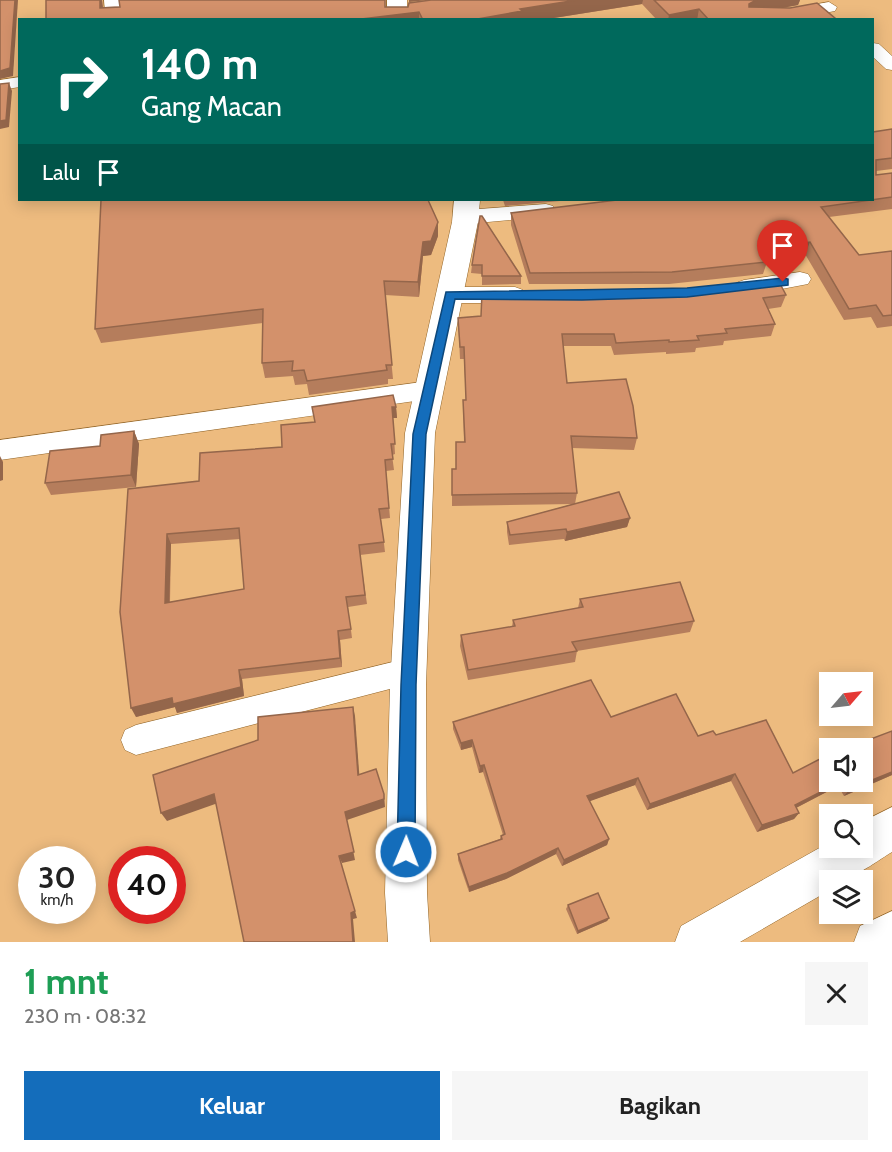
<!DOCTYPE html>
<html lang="id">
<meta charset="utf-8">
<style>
:root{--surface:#fff;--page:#f6f6f6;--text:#222;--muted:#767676;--accent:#146dbb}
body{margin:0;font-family:Cabin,sans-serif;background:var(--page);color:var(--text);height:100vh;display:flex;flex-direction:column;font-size:22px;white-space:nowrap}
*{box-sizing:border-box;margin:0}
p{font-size:20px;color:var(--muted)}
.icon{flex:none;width:33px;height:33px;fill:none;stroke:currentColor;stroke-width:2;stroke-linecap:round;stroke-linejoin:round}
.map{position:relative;height:942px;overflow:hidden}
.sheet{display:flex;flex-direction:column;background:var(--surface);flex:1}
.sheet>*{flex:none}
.top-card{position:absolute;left:18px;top:18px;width:856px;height:183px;border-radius:0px;box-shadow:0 3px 15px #0003;background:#00695c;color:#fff;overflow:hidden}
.needle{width:39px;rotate:62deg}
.buttons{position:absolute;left:819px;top:672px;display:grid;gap:12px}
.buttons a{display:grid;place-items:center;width:54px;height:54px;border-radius:0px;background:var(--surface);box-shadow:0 3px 15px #0003;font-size:30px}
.speed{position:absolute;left:18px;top:846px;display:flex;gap:12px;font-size:30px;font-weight:700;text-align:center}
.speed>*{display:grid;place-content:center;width:78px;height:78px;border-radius:50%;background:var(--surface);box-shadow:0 3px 15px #0003;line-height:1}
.speed small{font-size:15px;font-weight:400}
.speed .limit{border:9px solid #d22;background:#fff;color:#111}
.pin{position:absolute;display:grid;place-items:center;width:51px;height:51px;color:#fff;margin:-62px -26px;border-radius:50% 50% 50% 0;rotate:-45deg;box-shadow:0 0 6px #0007}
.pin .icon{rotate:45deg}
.me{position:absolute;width:66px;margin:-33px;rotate:1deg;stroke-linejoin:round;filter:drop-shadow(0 0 4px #0008)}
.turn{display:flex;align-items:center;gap:21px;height:126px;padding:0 24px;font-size:27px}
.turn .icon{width:78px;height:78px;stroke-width:2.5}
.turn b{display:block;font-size:42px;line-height:51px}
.then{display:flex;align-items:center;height:57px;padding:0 24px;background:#0003;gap:12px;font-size:22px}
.round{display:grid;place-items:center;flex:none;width:63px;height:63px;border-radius:0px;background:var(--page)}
.overview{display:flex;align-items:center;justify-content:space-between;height:102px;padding:0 24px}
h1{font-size:36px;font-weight:700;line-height:45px;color:#1e9e55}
.primary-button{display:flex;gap:12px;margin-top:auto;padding:12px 24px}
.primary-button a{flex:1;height:69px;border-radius:0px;background:var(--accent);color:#fff;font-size:24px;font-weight:700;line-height:69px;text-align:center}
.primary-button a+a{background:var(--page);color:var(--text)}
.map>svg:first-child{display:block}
</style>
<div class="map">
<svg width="892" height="942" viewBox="0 0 892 942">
<rect width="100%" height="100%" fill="#edbb7f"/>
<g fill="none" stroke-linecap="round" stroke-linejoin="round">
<defs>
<g id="minor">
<path d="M 104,0 L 120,0 L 122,20 L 106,20 Z"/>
<path d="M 829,2 L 837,7 L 835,11 L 786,20 L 747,20 L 755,15 Z"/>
<path d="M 873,43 L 879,44 L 892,56 L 892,70 L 886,69 L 873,57 Z"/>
<path d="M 20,77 L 20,87 L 0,90 L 0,80 Z"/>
<path d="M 546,204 L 553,206 L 556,211 L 553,216 L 466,224 L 459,222 L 456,217 L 459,212 L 466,210 Z"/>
<path d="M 800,272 L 808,274 L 811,279 L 808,284 L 744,296 L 736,293 L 733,288 L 736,283 L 744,280 Z"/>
<path d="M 450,287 L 515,287 L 523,290 L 526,295 L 523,300 L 515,303 L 450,303 L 442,300 L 439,295 L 442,290 Z"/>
<path d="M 429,381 L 437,384 L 441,390 L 437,396 L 429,399 L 0,460 L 0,440 Z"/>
<path d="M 409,658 L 419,661 L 424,671 L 419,681 L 409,684 L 136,755 L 125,750 L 121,740 L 125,730 L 136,725 Z"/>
</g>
<g id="tertiary">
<rect x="387" y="0" width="20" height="20"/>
<path d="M 454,200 L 480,200 L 478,222 L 435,433 L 426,685 L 427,893 L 430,942 L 388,942 L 385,893 L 390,685 L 405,433 L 452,222 Z"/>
</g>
<g id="secondary">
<path d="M 892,807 L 892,852 C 872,864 854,880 830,880 L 830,890 L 740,942 L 675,942 L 681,926 L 830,842 L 830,848 L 862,848 L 862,822 Z"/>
<path d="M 892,911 L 892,942 L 854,942 L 860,926 Z"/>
</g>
</defs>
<use href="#minor" stroke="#926528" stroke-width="1"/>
<use href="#tertiary" stroke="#926528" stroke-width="1"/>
<use href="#secondary" stroke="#926528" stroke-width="1"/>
<use href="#minor" fill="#fff" fill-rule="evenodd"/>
<use href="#tertiary" fill="#fff" fill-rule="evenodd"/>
<use href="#secondary" fill="#fff" fill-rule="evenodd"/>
</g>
<g fill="#b57d5c" fill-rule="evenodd">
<path d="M 102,0 L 103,7 L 385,0 L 385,7 L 408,7 L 431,0 L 800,0 L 798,5 L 782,8 L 836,19 L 836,20 L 657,20 L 642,4 L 541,20 L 46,20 Z"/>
<path d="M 892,129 L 892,169 L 876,171 L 876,175 L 892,173 L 892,209 L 829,217 L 859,255 L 892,251 L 892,326 L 877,328 L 871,317 L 844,320 L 805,254 L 767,261 L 767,262 L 763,274 L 669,284 L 529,284 L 511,225 L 511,213 L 873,200 L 873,132 Z"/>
<path d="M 503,200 L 571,200 L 505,206 Z"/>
<path d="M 482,216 L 521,276 L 521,284 L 482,285 L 482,274 L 471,273 L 472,265 Z"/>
<path d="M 438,222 L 438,236 L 431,255 L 423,256 L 419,297 L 385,295 L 393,379 L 388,379 L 388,384 L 309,395 L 307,384 L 295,385 L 293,376 L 265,378 L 262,363 L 263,323 L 101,343 L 95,329 Z"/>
<path d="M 786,295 L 781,307 L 768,309 L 775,324 L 771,336 L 724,341 L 723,345 L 696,348 L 695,352 L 666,354 L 666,352 L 614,355 L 611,346 L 563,346 L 567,383 L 637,438 L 634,450 L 572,448 L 577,493 L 575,504 L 630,518 L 627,527 L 565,541 L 564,539 L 509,545 L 507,532 L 507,522 L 573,504 L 452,506 L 452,469 L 456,469 L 464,442 L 463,400 L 466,400 L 464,359 L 460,359 L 458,318 Z"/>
<path d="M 312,407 L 396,407 L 397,418 L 393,418 L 395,454 L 392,455 L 394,470 L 386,471 L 390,518 L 381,519 L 385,552 L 360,555 L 367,604 L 348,607 L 352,638 L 340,640 L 342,667 L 242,679 L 244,696 L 177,713 L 175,707 L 136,717 L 120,612 L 199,481 L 282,447 L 315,422 ZM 240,539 L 244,589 L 170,602 L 171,544 Z"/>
<path d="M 134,431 L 139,444 L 136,487 L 51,495 L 45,483 L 100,446 Z"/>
<path d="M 580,599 L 694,621 L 690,632 L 577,651 L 575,662 L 468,680 L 460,646 L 461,635 L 512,627 L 513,620 L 578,608 Z"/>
<path d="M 611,717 L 698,736 L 716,735 L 793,773 L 830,782 L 862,782 L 892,731 L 892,775 L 844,796 L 838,786 L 796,808 L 799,813 L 794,819 L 757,832 L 731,781 L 647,810 L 635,785 L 589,801 L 609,839 L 607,845 L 562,866 L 556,854 L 506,879 L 469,892 L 458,860 L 458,854 L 500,839 L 501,836 L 503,835 L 483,772 L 479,773 L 472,747 L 461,750 L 453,729 L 453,722 Z"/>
<path d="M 568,905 L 609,918 L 607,921 L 577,934 L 566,909 Z"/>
</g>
<g fill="#94664b">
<path d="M 15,0 L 18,0 L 13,76 L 0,79 L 0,71 Z"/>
<path d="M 100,0 L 102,0 L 104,20 L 100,8 Z"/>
<path d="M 385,0 L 385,16 L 419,12 L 419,20 L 353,20 Z"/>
<path d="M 409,0 L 428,0 L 409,2 Z"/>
<path d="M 577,0 L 643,0 L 642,4 L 541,20 L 472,20 L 520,9 Z"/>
<path d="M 756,0 L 800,0 L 798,5 L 755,13 L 746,18 L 749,4 Z"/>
<path d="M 699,9 L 697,20 L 668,20 L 669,15 Z"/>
<path d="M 9,83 L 12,91 L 9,127 L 0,129 L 0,121 Z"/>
<path d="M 438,222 L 438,236 L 431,255 L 423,256 L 419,297 L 418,282 L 423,242 Z"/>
<path d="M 810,242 L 805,254 L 757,262 L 761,250 Z"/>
<path d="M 392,407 L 396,407 L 397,418 L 393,418 Z"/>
<path d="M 134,431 L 139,444 L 136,487 L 131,475 Z"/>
<path d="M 0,456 L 3,462 L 3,480 L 0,481 Z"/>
<path d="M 630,518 L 627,527 L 565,541 L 567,532 Z"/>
<path d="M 167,534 L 171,544 L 169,612 L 165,603 Z"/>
<path d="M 338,631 L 340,640 L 342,667 L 340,658 Z"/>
<path d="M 239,670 L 242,679 L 244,696 L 177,713 L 175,707 L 136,717 L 131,708 Z"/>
<path d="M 353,707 L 355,716 L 360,784 L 358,775 Z"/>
<path d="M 472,740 L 472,747 L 461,750 L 461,743 Z"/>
<path d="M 484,765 L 483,772 L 479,773 L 480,766 Z"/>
<path d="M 892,772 L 892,775 L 844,796 L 850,789 Z"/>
<path d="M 735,774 L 731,781 L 647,810 L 650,804 Z"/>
<path d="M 638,778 L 635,785 L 585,803 L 587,796 Z"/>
<path d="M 840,782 L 842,782 L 838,786 L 790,811 L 795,805 Z"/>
<path d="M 214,794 L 218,803 L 167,821 L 161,813 Z"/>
<path d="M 384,794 L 385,807 L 347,820 L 355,860 L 342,863 L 339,856 L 345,812 Z"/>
<path d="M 799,813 L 794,819 L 757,832 L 762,825 Z"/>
<path d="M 609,839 L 607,845 L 562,866 L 564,860 Z"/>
<path d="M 558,848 L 556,854 L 506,879 L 469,892 L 469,887 Z"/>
<path d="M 355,911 L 357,918 L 353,919 L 355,942 L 353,942 L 351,913 Z"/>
<path d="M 609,918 L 607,921 L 577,934 L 578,931 Z"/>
</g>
<g fill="#d3916b" stroke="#94664b" stroke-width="1.5" fill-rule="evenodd">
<path d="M 0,0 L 15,0 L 10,68 L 0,71 Z"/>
<path d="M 46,0 L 100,0 L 100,8 L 120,7 L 119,0 L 385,0 L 385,7 L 408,7 L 409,3 L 431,0 L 577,0 L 520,9 L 522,11 L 472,20 L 423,20 L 419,12 L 353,20 L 46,20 Z"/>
<path d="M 654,0 L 756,0 L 749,4 L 749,7 L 790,8 L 817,3 L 836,19 L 832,20 L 709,20 L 699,9 L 669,15 Z"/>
<path d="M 9,83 L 6,120 L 0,121 L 0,84 Z"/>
<path d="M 892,129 L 892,158 L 876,160 L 876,175 L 892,173 L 892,197 L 821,207 L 859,255 L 892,251 L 892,315 L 883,316 L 876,305 L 849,309 L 810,242 L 761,250 L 767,262 L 672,272 L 530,273 L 511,213 L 617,200 L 873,200 L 873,132 Z"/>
<path d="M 101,200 L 428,200 L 438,222 L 431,241 L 423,242 L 418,282 L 384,281 L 392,365 L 386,365 L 387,370 L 307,381 L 304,370 L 292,371 L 293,361 L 262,363 L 263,309 L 95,329 Z"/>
<path d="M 480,216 L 482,216 L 521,276 L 482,276 L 482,265 L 472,265 Z"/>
<path d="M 778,280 L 786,295 L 763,298 L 775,324 L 725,329 L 727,333 L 697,336 L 699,340 L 669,342 L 669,340 L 616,343 L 614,334 L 562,334 L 567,383 L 626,379 L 633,406 L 637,438 L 571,436 L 577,493 L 452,495 L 452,469 L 456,469 L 456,442 L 465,442 L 463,400 L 466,400 L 464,347 L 460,347 L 458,318 L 481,316 L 482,293 L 672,291 Z"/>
<path d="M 393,395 L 396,407 L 392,407 L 395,444 L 391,444 L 393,459 L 385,460 L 389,508 L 379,509 L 384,542 L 359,545 L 365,595 L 346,597 L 351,629 L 338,631 L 340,658 L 239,670 L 241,687 L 173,704 L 172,698 L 131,708 L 120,612 L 128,489 L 199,481 L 200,453 L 282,447 L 281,425 L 315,422 L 312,407 ZM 239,528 L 244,589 L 165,603 L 167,534 Z"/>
<path d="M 134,431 L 131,475 L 45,483 L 50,451 L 100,446 L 101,435 Z"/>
<path d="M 619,492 L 630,518 L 567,532 L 566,529 L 510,535 L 507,522 Z"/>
<path d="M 680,582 L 694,621 L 572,642 L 577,651 L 468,670 L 461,635 L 515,626 L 513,620 L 583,607 L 580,599 Z"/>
<path d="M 591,680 L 611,717 L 676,694 L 698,736 L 713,731 L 716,735 L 766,720 L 793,773 L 818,760 L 830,755 L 830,782 L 840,782 L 795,805 L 799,813 L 762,825 L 735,774 L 650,804 L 638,778 L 587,796 L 609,839 L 564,860 L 558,848 L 507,873 L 469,887 L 458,854 L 502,839 L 501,836 L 505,834 L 484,765 L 480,766 L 472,740 L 461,743 L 453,722 Z"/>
<path d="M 353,707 L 358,775 L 376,769 L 384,794 L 384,799 L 345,812 L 354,852 L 339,856 L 355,911 L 351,913 L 353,942 L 244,942 L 214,794 L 161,813 L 153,775 L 258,740 L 258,717 Z"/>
<path d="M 892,731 L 892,772 L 850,789 L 845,782 L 862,782 L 862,748 L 847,748 Z"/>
<path d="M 598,893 L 609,918 L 578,931 L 568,905 Z"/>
</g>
<path fill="#146dbb" stroke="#0d477a" stroke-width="1.5" d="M 783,278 L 788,279 L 788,285 L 687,297 L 582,300 L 455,299 L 426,434 L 416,685 L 415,852 L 412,858 L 406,860 L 400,858 L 397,852 L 401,685 L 413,434 L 446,292 L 687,288 Z"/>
</svg>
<div class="buttons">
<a><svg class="needle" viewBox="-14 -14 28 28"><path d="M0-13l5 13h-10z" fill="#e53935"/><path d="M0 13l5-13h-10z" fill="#767676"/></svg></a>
<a><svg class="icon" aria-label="sound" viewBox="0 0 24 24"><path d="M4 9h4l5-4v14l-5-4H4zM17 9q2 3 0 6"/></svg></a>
<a><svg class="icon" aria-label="search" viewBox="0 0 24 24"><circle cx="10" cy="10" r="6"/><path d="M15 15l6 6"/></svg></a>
<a><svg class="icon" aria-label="layers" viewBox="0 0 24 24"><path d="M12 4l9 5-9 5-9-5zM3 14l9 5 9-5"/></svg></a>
</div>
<div class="speed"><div>30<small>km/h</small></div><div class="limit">40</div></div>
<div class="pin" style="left:783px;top:282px;background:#d93025"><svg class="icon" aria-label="arrive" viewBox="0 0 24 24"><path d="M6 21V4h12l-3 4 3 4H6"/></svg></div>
<svg class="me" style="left:406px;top:852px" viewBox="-20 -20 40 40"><circle r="17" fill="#146dbb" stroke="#fff" stroke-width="3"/><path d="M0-11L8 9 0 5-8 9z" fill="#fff"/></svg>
<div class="top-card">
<div class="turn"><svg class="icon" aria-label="right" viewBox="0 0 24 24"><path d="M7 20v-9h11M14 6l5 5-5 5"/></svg><div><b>140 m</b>Gang Macan</div></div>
<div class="then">Lalu<svg class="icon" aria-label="arrive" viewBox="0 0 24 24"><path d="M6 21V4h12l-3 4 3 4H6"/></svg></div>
</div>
</div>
<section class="sheet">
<div class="overview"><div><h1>1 mnt</h1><p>230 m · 08:32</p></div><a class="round"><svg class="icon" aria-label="close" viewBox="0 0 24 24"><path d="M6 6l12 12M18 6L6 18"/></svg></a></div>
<div class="primary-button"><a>Keluar</a><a>Bagikan</a></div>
</section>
